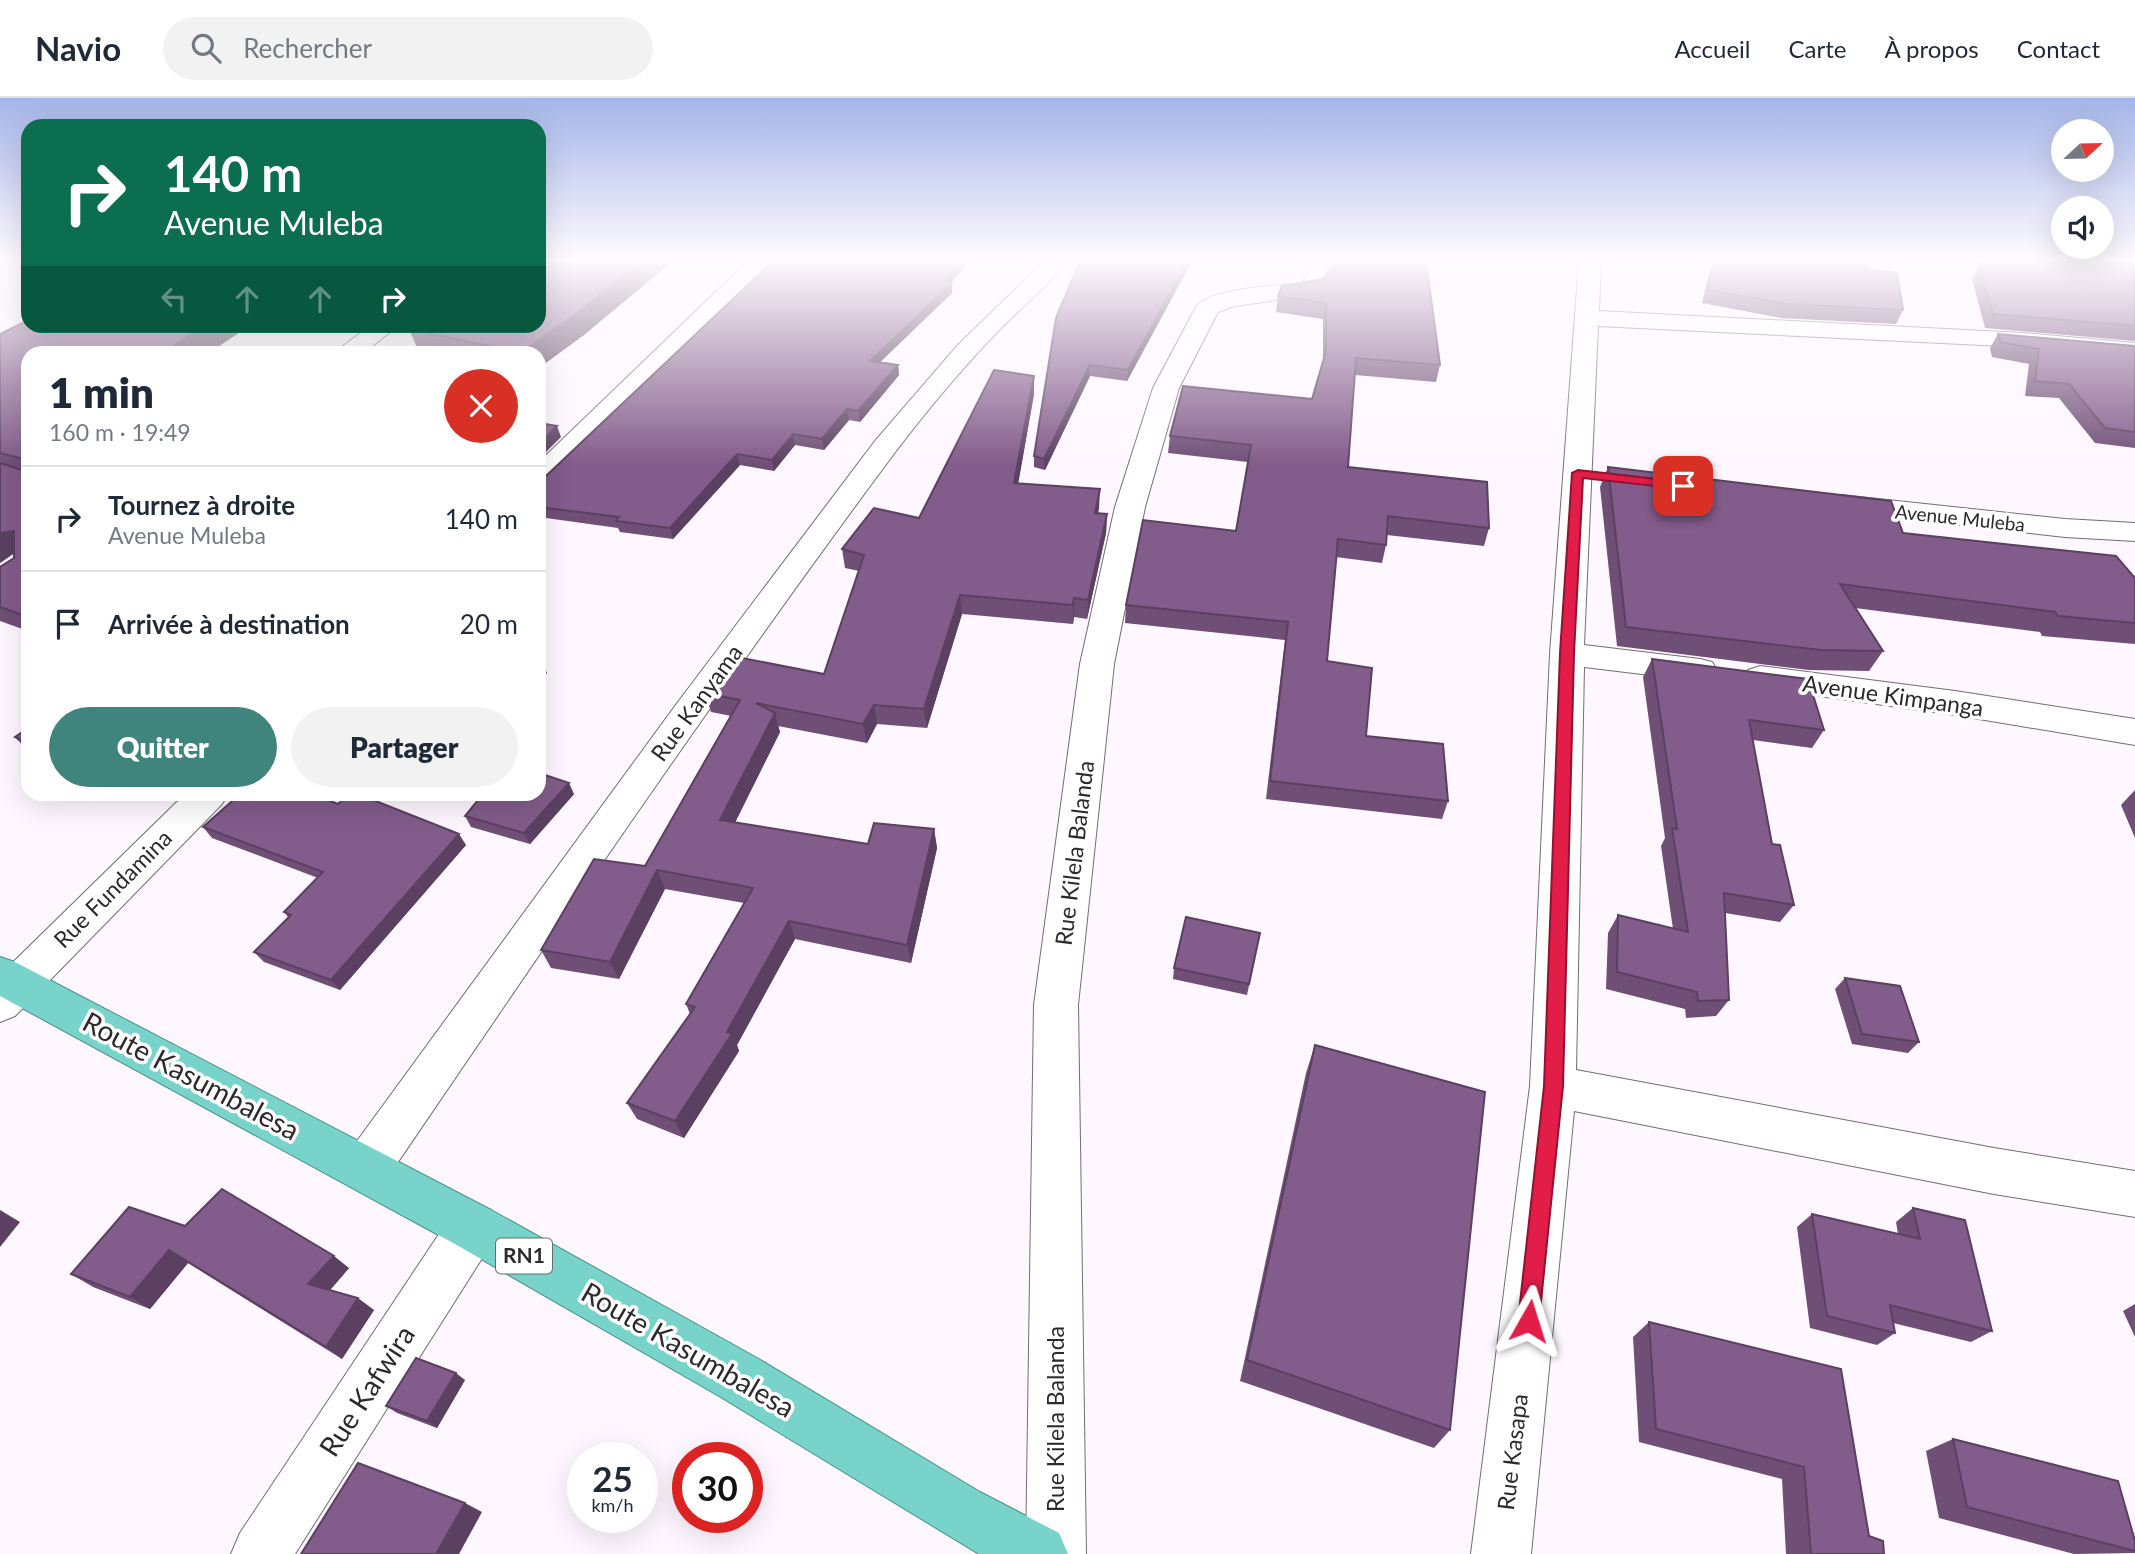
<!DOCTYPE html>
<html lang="fr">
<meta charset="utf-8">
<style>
:root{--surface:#fff;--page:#f2f2f3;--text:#1f2937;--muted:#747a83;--line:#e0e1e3;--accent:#3f857e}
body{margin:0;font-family:Lato,sans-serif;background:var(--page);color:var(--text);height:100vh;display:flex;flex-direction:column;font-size:26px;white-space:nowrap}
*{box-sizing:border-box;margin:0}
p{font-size:23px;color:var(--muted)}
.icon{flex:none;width:38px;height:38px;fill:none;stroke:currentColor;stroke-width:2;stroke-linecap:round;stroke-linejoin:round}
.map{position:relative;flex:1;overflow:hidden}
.details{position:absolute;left:21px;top:248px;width:525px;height:455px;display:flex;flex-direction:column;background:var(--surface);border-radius:21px;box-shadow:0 7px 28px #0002}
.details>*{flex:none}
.top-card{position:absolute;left:21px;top:21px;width:525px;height:214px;border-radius:21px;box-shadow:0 7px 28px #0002;background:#0b6e4f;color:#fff;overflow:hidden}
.needle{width:46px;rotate:68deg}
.buttons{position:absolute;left:2051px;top:21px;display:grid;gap:14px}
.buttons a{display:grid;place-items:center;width:63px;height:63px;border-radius:50%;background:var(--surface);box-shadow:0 7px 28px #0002;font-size:35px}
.speed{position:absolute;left:567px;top:1344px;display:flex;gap:14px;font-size:35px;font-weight:700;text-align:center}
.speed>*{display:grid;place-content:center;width:91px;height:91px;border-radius:50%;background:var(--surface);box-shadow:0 7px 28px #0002;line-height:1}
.speed small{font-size:18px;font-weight:400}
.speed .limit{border:10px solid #d22;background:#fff;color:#111}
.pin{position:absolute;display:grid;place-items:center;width:60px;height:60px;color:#fff;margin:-30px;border-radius:14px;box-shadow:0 4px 10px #0006}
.me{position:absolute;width:77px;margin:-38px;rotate:6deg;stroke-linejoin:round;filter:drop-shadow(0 0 5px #0008)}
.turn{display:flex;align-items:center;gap:24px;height:147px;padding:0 28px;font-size:32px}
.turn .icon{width:91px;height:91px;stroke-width:2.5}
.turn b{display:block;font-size:49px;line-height:60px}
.lanes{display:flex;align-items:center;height:66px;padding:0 28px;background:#0003;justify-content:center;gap:35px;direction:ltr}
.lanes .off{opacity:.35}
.round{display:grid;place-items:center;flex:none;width:74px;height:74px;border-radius:37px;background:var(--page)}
.head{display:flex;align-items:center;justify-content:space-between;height:119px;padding:0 28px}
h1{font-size:42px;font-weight:800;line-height:52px}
.primary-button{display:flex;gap:14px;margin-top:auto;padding:14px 28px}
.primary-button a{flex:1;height:80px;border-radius:42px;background:var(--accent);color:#fff;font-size:28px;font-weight:800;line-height:80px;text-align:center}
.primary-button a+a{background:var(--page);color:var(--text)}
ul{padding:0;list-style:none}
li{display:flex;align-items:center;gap:21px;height:105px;padding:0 28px;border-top:2px solid var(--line)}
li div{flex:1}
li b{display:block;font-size:26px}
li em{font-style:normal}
header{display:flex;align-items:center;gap:42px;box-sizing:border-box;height:98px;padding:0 35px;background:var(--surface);border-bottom:2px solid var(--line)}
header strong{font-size:33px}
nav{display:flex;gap:38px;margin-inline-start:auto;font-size:24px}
.search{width:490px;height:63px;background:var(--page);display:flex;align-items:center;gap:18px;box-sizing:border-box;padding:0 24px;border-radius:38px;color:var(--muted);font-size:26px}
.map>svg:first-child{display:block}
</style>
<header>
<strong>Navio</strong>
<div class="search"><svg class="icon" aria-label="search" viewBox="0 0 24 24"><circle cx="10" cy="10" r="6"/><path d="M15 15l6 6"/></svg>Rechercher</div>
<nav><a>Accueil</a><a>Carte</a><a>À propos</a><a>Contact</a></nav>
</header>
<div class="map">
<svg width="2135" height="1456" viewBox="0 0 2135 1456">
<rect width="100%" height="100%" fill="#fef7ff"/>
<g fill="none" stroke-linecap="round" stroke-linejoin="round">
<defs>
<g id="minor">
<path d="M 748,163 L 772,163 L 643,296 L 549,386 L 539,389 L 539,364 Z"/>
<path d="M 1044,163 L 1066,163 C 1048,189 1024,207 1002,229 C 963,269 927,312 893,357 C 716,595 550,841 383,1086 L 366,1093 L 349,1086 L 342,1070 L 349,1054 L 675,608 L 875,343 L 957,248 Z"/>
<path d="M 1314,163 L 1336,163 L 1318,196 L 1235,208 L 1218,214 L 1179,290 L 1145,409 L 1114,566 L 1078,907 L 1086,1456 L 1026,1456 L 1034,907 L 1080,566 L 1115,409 L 1153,290 L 1196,209 C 1209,190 1278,188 1302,185 Z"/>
<path d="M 1579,163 L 1601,163 L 1599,213 L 2023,235 L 2135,245 L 2135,261 L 2023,249 L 1598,228 L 1584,547 L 1700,561 L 1712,564 L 1717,572 L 1712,580 L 1700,583 L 1584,569 L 1576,972 L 1994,1050 L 2135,1073 L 2135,1119 L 1994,1096 L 1574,1013 L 1531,1456 L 1471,1456 L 1530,988 L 1550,556 Z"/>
<path d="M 370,228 L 398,228 L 362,256 L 332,256 Z"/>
<path d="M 1841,397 L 2065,421 L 2135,425 L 2135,443 L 2065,439 L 1831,412 L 1826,406 L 1831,400 Z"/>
<path d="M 1760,568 L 1955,593 L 2135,621 L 2135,647 L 1955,617 L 1748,588 L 1743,580 L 1748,572 Z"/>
<path d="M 185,696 L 228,696 L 222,706 L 15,918 L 0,924 L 0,877 Z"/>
<path d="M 473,1105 L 491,1112 L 498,1129 L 491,1146 L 295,1456 L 231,1456 L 240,1435 L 455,1112 Z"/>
</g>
<path id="trunk" d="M 0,859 L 15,864 L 491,1112 L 757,1260 L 980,1394 L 1059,1435 L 1068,1456 L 979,1456 L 719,1298 L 455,1146 L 0,898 Z"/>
</defs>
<use href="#minor" stroke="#736d74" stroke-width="2"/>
<use href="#trunk" stroke="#47928b" stroke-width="2"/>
<use href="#minor" fill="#fff" fill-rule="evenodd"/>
<use href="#trunk" fill="#78d4cb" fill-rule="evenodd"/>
</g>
<g fill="#704f77">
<path d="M 773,163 L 970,163 L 951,184 L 952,195 L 880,264 L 898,267 L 899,277 L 860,324 L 849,322 L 824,352 L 795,347 L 774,373 L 740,367 L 673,441 L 620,434 L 618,430 L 539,419 L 539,379 L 547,377 Z"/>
<path d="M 1192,163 L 1127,283 L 1090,278 L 1045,372 L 1034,369 L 1034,358 L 1056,220 Z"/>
<path d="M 1712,163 L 1866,163 L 1870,171 L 1903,212 L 1896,226 L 1781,220 L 1702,205 Z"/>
<path d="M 1984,163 L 2135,163 L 2135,176 L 2134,176 L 2135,178 L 2135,243 L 1985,230 L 1972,181 L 1979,167 L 1982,167 Z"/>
<path d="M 1323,181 L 1440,267 L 1436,284 L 1355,277 L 1348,369 L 1489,430 L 1484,448 L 1387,437 L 1386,447 L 1382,465 L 1336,459 L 1327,563 L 1366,638 L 1448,703 L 1442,721 L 1266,701 L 1285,542 L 1125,525 L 1126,507 L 1236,433 L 1248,364 L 1168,355 L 1170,338 L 1312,301 L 1323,263 L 1323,221 L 1276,214 L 1278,198 Z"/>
<path d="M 28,228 L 249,228 L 207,256 L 28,256 L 28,533 L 0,523 L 0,469 L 14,460 L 14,455 L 0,465 L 0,236 Z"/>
<path d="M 409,231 L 584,237 L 539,256 L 432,256 L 418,252 Z"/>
<path d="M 1998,236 L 2135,248 L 2135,350 L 2095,345 L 2059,300 L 2025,298 L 2029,266 L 1992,259 L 1990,250 Z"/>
<path d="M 1034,278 L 1034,296 L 1018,385 L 1099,410 L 1098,415 L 1107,416 L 1106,435 L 1087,521 L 1074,519 L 1073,526 L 962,516 L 927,630 L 877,626 L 867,645 L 778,628 L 780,634 L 735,724 L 868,746 L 934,731 L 937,750 L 911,865 L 795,841 L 737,947 L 739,953 L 684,1040 L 637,1021 L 627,1005 L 690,916 L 686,906 L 744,805 L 665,791 L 619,881 L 551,870 L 541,852 L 645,768 L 731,618 L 711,614 L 705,595 L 824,576 L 859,473 L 845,470 L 842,451 L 919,420 Z"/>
<path d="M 1608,369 L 1903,435 L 2135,480 L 2135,546 L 2042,538 L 2040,534 L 1855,510 L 1883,553 L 1869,573 L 1809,572 L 1617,548 L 1600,389 Z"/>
<path d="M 1652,561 L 1824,632 L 1812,650 L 1753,642 L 1772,746 L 1794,807 L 1780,824 L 1725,815 L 1729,902 L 1716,918 L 1686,920 L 1685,911 L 1606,891 L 1608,835 L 1618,817 L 1673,831 L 1661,748 L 1665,740 L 1643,579 Z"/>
<path d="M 28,630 L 28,651 L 25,650 L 15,639 Z"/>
<path d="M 2135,692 L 2135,740 L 2121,707 Z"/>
<path d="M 574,696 L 530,746 L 471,729 L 465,718 Z"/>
<path d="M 338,706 L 466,747 L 340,892 L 264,864 L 254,854 L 288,819 L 284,814 L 318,780 L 212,740 L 203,729 Z"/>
<path d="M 1260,835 L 1247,897 L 1173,881 L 1174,870 Z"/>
<path d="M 1845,880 L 1919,944 L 1908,955 L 1852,946 L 1835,891 Z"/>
<path d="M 1315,947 L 1450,1332 L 1434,1350 L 1240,1283 L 1306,975 Z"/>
<path d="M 1913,1110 L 1992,1233 L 1971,1244 L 1893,1225 L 1895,1235 L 1877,1247 L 1810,1230 L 1797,1129 L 1812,1116 L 1898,1136 L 1896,1124 Z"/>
<path d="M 185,1128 L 349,1170 L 330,1192 L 374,1212 L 342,1261 L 188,1165 L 150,1211 L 93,1189 L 71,1176 Z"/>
<path d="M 2135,1206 L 2135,1239 L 2123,1213 Z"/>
<path d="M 1649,1224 L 1841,1271 L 1869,1438 L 1884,1456 L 1786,1456 L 1782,1381 L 1639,1344 L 1633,1239 Z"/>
<path d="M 465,1282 L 437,1330 L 397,1315 L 386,1308 Z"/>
<path d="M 1953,1341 L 2135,1443 L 2135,1455 L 2074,1456 L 1939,1420 L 1926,1353 Z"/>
</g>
<g fill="#5b4061">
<path d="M 642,163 L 673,163 L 584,237 L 539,270 L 539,256 L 521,256 Z"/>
<path d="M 960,163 L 970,163 L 948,188 L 952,185 L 952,195 L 871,273 L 870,263 Z"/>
<path d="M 1187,163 L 1192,163 L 1127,283 L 1128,272 Z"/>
<path d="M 204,228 L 249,228 L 207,256 L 161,256 Z"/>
<path d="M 898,267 L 899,277 L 860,324 L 858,313 Z"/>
<path d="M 1090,267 L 1090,278 L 1045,372 L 1044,361 Z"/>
<path d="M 1034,278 L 1034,296 L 1015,404 L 1014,385 Z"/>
<path d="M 847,311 L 849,322 L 824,352 L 822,341 Z"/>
<path d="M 557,328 L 561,339 L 539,361 L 539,346 Z"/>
<path d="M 793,336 L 795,347 L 774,373 L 772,362 Z"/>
<path d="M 737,356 L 740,367 L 673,441 L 670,430 Z"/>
<path d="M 1100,391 L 1099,410 L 1094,434 L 1095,415 Z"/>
<path d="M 1107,416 L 1106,435 L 1087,521 L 1088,502 Z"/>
<path d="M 14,433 L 16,454 L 0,465 L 0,435 Z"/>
<path d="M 960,497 L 962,516 L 927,630 L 924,611 Z"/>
<path d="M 1074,500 L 1074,519 L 1073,526 L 1073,507 Z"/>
<path d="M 539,556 L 547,575 L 539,584 Z"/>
<path d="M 874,607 L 877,626 L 867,645 L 863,626 Z"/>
<path d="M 775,615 L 780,634 L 727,741 L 720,722 Z"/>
<path d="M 569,685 L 574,696 L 530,746 L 524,735 Z"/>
<path d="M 934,731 L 937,750 L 911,865 L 907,847 Z"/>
<path d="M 459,736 L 466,747 L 340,892 L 331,882 Z"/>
<path d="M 657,772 L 665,791 L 619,881 L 610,864 Z"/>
<path d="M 789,823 L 795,841 L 737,947 L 739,953 L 684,1040 L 675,1023 L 727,934 Z"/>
<path d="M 0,1112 L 20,1124 L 0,1149 Z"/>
<path d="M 169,1152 L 188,1165 L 150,1211 L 130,1199 Z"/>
<path d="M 334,1158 L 349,1170 L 325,1198 L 308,1186 Z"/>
<path d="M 358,1200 L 374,1212 L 342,1261 L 326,1249 Z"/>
<path d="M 456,1275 L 465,1282 L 437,1330 L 427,1323 Z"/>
<path d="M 465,1405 L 482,1414 L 459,1456 L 436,1456 Z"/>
</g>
<g fill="#825c8a" stroke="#5b4061" stroke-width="2">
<path d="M 539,163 L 642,163 L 577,215 L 521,255 L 409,231 L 414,228 L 539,228 Z"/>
<path d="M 773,163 L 960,163 L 943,183 L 952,185 L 870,263 L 898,267 L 858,313 L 847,311 L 822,341 L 793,336 L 772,362 L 737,356 L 670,430 L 616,423 L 619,419 L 539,409 L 539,379 L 547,377 Z"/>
<path d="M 1080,163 L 1187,163 L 1128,272 L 1090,267 L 1044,361 L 1034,358 L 1056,220 Z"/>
<path d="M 1334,163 L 1426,163 L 1440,267 L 1356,260 L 1348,369 L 1487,384 L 1489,430 L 1388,418 L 1386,447 L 1338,441 L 1327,563 L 1372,570 L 1366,638 L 1443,646 L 1448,703 L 1270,683 L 1288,524 L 1126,507 L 1143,422 L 1236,433 L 1251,347 L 1170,338 L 1183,288 L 1312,301 L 1326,253 L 1326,205 L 1278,198 L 1282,188 L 1323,181 Z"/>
<path d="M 1714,163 L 1866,163 L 1870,171 L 1897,175 L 1903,212 L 1787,206 L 1708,192 Z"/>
<path d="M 1994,163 L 2127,163 L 2135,178 L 2135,228 L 1993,216 L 1979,167 L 1998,170 Z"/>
<path d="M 28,222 L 28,228 L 204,228 L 161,256 L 28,256 L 27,362 L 0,355 L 0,236 Z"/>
<path d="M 1998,236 L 2135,248 L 2135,334 L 2105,330 L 2069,286 L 2035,283 L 2039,251 L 2001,244 Z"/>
<path d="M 994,272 L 1034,278 L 1014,385 L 1100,391 L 1095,415 L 1107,416 L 1088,502 L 1074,500 L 1073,507 L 960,497 L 924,611 L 874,607 L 863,626 L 756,605 L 775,615 L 720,722 L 868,746 L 874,725 L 934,731 L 907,847 L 789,823 L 727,934 L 732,936 L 675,1023 L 627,1005 L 695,909 L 686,906 L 753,790 L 657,772 L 610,864 L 541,852 L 594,761 L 645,768 L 740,602 L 705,595 L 732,558 L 824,576 L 864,457 L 842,451 L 874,410 L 919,420 Z"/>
<path d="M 539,325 L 557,328 L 539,346 Z"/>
<path d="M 0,365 L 28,374 L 28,519 L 0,509 L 0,469 L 14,460 L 14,433 L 0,435 Z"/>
<path d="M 1608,369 L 1891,403 L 1903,435 L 2116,458 L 2135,480 L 2135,525 L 2058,518 L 2055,514 L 1840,486 L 1883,553 L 1821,552 L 1626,529 Z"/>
<path d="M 1652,561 L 1808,581 L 1824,632 L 1749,622 L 1772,746 L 1780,747 L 1794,807 L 1724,795 L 1729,902 L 1698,903 L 1697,894 L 1617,874 L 1618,817 L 1688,834 L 1672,730 L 1677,731 Z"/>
<path d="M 28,630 L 28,645 L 15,639 Z"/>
<path d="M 539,675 L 569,685 L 524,735 L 465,718 L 483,696 L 539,696 Z"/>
<path d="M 240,696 L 312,696 L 338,706 L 349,696 L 358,696 L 459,736 L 331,882 L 254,854 L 291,817 L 284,814 L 323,774 L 203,729 Z"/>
<path d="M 1186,819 L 1260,835 L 1249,886 L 1174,870 Z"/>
<path d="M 1845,880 L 1900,888 L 1919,944 L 1862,936 Z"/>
<path d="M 1315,947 L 1485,994 L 1450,1332 L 1247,1262 Z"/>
<path d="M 222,1091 L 334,1158 L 308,1186 L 358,1200 L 326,1249 L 169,1152 L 130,1199 L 71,1176 L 129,1109 L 185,1128 Z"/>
<path d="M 1913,1110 L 1965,1122 L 1992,1233 L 1890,1207 L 1895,1235 L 1827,1218 L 1812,1116 L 1920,1141 Z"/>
<path d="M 1649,1224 L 1841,1271 L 1869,1438 L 1883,1443 L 1884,1456 L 1811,1456 L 1804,1369 L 1656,1331 Z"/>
<path d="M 416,1260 L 456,1275 L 427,1323 L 386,1308 Z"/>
<path d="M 1953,1341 L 2118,1383 L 2135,1443 L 2135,1453 L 1967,1409 Z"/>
<path d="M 358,1365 L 465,1405 L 436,1456 L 301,1456 Z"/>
</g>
<linearGradient id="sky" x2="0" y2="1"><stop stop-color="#a4b4e8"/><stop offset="0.44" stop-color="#fffbff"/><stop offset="1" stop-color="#fffbff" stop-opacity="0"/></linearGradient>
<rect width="2135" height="367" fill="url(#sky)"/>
<path fill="#e11d48" stroke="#92132f" stroke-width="2" d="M 1578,372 L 1683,384 L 1689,388 L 1683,391 L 1583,380 L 1574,555 L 1563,988 L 1539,1223 L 1536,1231 L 1529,1234 L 1521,1231 L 1518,1223 L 1544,988 L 1560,555 L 1572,375 Z"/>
<g text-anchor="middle" stroke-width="7" stroke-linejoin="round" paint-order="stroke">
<g font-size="19" fill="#2c2a2d" stroke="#fff">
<text transform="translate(1960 420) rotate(6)" y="7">Avenue Muleba</text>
</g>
<rect fill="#fff" stroke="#6b6a6c" stroke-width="2" x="496" y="1140.5" width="56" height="35" rx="5"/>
<g font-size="21" font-weight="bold" fill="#2c2a2d">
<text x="524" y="1165">RN1</text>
</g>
<g font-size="23" fill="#2c2a2d" stroke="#fff">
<text transform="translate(1893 598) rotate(8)" y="8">Avenue Kimpanga</text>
<text transform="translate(697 605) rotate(-54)" y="8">Rue Kanyama</text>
<text transform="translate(1075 755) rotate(-83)" y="8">Rue Kilela Balanda</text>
<text transform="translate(113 791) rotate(-45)" y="8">Rue Fundamina</text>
<text transform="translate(1056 1321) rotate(-90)" y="8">Rue Kilela Balanda</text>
<text transform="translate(1513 1354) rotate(-83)" y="8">Rue Kasapa</text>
</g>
<g font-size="28" fill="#2c2a2d" stroke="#fff">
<text transform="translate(191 978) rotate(28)" y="10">Route Kasumbalesa</text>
<text transform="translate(688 1252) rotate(30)" y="10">Route Kasumbalesa</text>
<text transform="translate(367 1293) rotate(-57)" y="10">Rue Kafwira</text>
</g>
</g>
</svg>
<div class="buttons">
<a><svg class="needle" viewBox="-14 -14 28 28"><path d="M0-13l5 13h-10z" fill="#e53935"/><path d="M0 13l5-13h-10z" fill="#747a83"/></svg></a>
<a><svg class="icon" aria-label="sound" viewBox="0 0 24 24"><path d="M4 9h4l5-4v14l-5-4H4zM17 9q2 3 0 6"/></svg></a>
</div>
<div class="speed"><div>25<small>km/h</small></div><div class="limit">30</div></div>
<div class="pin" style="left:1683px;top:388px;background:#d93025"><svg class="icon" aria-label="arrive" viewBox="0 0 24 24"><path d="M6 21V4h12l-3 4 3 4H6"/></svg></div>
<svg class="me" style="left:1529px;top:1223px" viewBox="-20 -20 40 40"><path d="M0-17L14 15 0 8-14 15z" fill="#e11d48" stroke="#fff" stroke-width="4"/></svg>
<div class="top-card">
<div class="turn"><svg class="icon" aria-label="right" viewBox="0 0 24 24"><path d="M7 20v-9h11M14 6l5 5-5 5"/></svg><div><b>140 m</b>Avenue Muleba</div></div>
<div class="lanes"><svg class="icon off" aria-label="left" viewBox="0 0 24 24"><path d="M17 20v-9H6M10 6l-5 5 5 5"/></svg><svg class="icon off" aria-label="ahead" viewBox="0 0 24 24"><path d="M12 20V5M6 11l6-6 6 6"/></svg><svg class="icon off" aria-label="ahead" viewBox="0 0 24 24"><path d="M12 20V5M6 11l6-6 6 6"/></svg><svg class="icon" aria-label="right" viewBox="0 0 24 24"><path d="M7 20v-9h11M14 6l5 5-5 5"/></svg></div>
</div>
<section class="details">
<div class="head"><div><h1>1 min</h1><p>160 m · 19:49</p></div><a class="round" style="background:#d93025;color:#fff"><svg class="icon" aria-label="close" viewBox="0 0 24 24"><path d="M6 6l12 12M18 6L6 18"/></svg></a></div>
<ul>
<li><svg class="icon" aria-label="right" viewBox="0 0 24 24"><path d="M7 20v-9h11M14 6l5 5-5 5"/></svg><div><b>Tournez à droite</b><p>Avenue Muleba</p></div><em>140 m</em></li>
<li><svg class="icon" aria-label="arrive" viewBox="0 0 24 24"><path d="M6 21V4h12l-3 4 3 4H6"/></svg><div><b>Arrivée à destination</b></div><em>20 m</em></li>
</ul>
<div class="primary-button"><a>Quitter</a><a>Partager</a></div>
</section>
</div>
